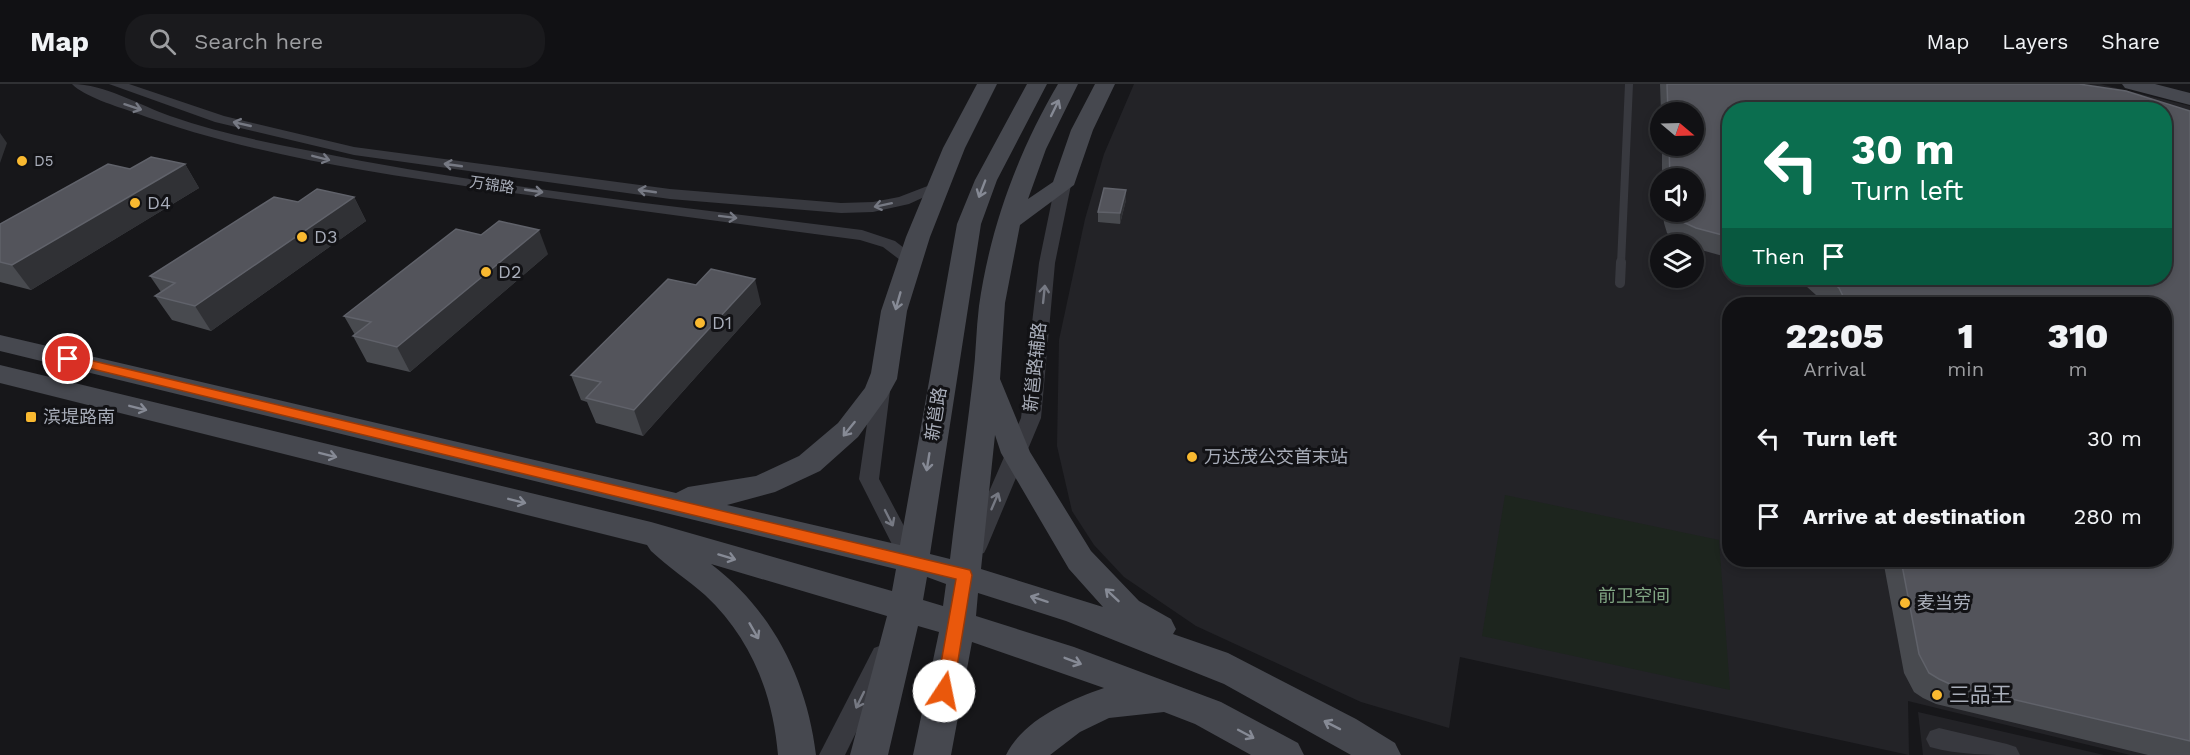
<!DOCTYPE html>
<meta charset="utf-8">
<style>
:root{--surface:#111114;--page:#1a1a1d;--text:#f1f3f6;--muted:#9c9da0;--line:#303134}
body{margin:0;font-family:"Work Sans","Noto Sans SC",sans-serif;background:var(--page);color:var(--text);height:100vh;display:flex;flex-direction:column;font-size:22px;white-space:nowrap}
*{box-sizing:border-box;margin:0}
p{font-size:20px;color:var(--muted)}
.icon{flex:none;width:33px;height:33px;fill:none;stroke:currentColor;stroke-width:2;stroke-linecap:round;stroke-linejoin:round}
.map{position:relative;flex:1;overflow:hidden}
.drawer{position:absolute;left:1722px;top:213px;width:450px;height:270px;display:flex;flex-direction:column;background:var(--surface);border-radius:24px;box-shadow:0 3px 9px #0003,0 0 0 2px var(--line)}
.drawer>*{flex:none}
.hud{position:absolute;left:1722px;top:18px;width:450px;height:183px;border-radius:24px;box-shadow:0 3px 9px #0003,0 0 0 2px var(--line);background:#0b6e4f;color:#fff;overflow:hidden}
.needle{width:39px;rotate:109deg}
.buttons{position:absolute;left:1650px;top:18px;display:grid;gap:12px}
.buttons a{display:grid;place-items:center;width:54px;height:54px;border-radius:50%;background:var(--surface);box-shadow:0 3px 9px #0003,0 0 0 2px var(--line);font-size:30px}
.pin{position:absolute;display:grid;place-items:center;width:51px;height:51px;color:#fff;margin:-26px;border:3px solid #fff;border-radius:50%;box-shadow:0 2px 6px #0007}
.me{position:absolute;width:66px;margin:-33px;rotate:11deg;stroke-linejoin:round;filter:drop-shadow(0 0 4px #0008)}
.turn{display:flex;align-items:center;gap:21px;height:126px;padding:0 30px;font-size:27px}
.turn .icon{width:78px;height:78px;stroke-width:2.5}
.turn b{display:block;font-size:42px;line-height:51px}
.then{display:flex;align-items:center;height:57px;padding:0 30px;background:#0003;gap:12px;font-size:22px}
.eta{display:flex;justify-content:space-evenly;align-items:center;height:102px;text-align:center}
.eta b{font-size:36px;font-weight:800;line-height:42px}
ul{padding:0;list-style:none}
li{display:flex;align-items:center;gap:18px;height:78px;padding:0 30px}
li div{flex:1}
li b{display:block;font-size:22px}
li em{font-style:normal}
header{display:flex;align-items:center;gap:36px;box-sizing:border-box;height:84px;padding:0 30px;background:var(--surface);border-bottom:2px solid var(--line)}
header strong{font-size:28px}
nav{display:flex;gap:33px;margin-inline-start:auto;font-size:21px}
.search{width:420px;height:54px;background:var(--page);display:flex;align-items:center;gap:15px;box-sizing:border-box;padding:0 21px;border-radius:24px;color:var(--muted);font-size:22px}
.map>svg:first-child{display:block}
</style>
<header>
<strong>Map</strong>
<div class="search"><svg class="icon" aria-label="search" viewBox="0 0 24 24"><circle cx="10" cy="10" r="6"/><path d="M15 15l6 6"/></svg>Search here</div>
<nav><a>Map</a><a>Layers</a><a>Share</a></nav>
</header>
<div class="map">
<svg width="2190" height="671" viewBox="0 0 2190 671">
<rect width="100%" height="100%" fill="#17171a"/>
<g fill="#232327" fill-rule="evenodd">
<path d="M 1134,0 L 2100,0 L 2190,22 L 2190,671 L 2130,671 L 1908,617 L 1909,671 L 1460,573 L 1449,644 L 1361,618 L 1196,542 L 1124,493 L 1094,461 L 1072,427 L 1057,362 L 1059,256 L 1085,135 L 1104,70 ZM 1730,26 L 2164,26 L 2164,194 L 1730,194 ZM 1660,28 L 1694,28 L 1694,62 L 1660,62 ZM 1660,94 L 1694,94 L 1694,128 L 1660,128 ZM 1660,160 L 1694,160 L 1694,194 L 1660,194 ZM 1730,220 L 2164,220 L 2164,476 L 1730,476 Z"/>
<path d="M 1918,628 L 2104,671 L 1923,671 Z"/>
</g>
<path fill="#1d251e" d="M 1505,411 L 1719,456 L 1730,606 L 1482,552 Z"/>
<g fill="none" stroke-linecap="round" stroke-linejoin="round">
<path stroke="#38393f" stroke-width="8" d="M 1621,180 L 1629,0"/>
<path stroke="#38393f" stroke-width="10" d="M 1620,199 L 1621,178"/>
<g fill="#38393f" fill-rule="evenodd">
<path d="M 72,0 C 105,0 139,21 170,32 C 216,48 263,58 311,67 C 492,104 678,122 862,146 L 895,157 L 918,175 L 916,179 L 904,179 L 883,163 L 860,156 C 732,139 605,122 478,104 C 362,87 244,69 133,28 C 118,23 83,12 72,0 Z"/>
<path d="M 109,0 L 129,0 L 224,32 L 354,63 L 670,105 L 841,119 L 873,118 L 899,113 L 938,98 L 946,103 L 909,120 L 873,128 L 841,129 L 670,115 L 354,71 L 215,38 Z"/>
<path d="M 1063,96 L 1071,101 L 1055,179 L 1041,334 L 987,463 L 984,469 L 976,471 L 968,469 L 965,463 L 1021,334 L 1039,179 L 1055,101 Z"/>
<path d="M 882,293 L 889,295 L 891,299 L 879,395 L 922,476 L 919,482 L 911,484 L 903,482 L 859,395 L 873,299 L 875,295 Z"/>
<path d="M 882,561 L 890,564 L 894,571 L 845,671 L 819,671 L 874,564 Z"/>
<path d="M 1939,644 L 2007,660 L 2016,663 L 2020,671 C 1989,671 1959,671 1930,663 L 1926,655 L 1930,647 Z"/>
</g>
<g fill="#46484f" fill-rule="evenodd">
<path d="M 977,0 L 997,0 L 965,64 L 930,153 L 907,227 L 897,295 L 887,313 L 858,353 L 820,387 L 775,408 L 727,421 L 900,461 L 957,140 L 975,96 L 1027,0 L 1047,0 L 997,96 L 981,140 L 930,470 L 950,475 C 957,415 966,355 973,294 C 976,270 976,246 979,222 C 990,144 1018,68 1058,0 L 1078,0 L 1046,65 L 1028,115 L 1053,98 L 1071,46 L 1095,0 L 1115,0 L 1093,46 L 1074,101 L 1020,141 L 1005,219 L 1000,295 L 1030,368 L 1091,467 L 1139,517 L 1171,535 L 1176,545 L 1173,550 L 1228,569 L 1356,635 L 1395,659 L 1401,671 L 1351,671 L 1224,600 L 1066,537 L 978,509 L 976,532 L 1074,563 L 1221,618 L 1298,659 L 1304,671 L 1251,671 L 1195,640 L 1164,628 L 1109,634 L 1080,648 L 1050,671 L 1006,671 C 1023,636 1069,616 1104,604 L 972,558 L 951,671 L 913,671 L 939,548 L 918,542 L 888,671 L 850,671 L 887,532 L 711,480 C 772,526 807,595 816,671 L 778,671 C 773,610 751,554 705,511 C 688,496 668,483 651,467 L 647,461 L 0,299 L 0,281 L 651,438 L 892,507 L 896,485 L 0,267 L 0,251 L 676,409 L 688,403 L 756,392 L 799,372 L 838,339 L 865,304 L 871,289 L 881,227 L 906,153 L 943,64 ZM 995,351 L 1001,369 L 1069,485 L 1103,523 L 981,485 ZM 927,493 L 946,500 L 943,522 L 923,516 Z"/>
<path d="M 2122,0 L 2155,0 L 2190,9 L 2190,21 L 2125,4 Z"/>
</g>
</g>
<g fill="#484a4f">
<path d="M 1660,0 L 2079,0 L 2190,27 L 2190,671 L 2148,671 L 1936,620 L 1923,614 L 1914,608 L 1904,589 L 1883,476 L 2164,476 L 2164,220 L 1826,220 L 1806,202 L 1790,194 L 2164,194 L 1730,26 L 1730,174 L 1694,164 L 1694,160 L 1685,160 L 1675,157 L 1667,149 L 1664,139 L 1663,128 L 1694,128 L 1694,94 L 1662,94 L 1662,62 L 1694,62 L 1694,28 L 1661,28 Z"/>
<path d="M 185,80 L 199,104 L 31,206 L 0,198 L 0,140 L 130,85 Z"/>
<path d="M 354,113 L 366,137 L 211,247 L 172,236 L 155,212 L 161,208 L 150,192 L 298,118 Z"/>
<path d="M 1126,116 L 1120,140 L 1098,138 L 1098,128 Z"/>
<path d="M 548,170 L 410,288 L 367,278 L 353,252 L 355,251 L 344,232 Z"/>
<path d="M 761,220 L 643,352 L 596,339 L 587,318 L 581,316 L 571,291 Z"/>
</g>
<g fill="#303135">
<path d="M 0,49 L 7,59 L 0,79 Z"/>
<path d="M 185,80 L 199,104 L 31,206 L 12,181 Z"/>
<path d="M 1126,106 L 1126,116 L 1120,140 L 1120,129 Z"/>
<path d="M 354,113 L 366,137 L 211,247 L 195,222 Z"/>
<path d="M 539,146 L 548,170 L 410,288 L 397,263 Z"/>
<path d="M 755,195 L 761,220 L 643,352 L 634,326 Z"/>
</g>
<g fill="#53545b" stroke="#60626a" stroke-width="1.5">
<path d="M 1667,0 L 2079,0 L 2126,7 L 2190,27 L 2190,657 L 1952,601 L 1939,595 L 1929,589 L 1919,570 L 1901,476 L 2164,476 L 2164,220 L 1847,220 L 1839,204 L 1827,194 L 2164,194 L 2164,26 L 1730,26 L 1730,153 L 1696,144 L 1683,138 L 1675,131 L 1674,128 L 1694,128 L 1694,94 L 1670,94 L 1669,62 L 1694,62 L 1694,28 L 1668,28 Z"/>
<path d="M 151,73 L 185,80 L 12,181 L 0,178 L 0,140 L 108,80 L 130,85 Z"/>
<path d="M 1104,104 L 1126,106 L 1120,129 L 1098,128 Z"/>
<path d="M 317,105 L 354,113 L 195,222 L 155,212 L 175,199 L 150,192 L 274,113 L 298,118 Z"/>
<path d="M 499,137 L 539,146 L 397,263 L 353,252 L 371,238 L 344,232 L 456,145 L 481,151 Z"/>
<path d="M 711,185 L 755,195 L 634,326 L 586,314 L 601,298 L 571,291 L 668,195 L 696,201 Z"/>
</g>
<defs><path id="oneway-shaft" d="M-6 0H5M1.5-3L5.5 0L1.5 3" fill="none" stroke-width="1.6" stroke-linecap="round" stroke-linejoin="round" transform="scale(1.5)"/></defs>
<g stroke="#767983">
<use href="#oneway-shaft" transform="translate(133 23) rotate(18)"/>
<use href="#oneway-shaft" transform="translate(242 40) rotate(-167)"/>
<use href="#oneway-shaft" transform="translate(321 74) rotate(14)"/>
<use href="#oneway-shaft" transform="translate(453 81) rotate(-172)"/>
<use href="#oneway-shaft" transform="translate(534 107) rotate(8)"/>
<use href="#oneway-shaft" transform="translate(647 107) rotate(-172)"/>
<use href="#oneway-shaft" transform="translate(883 121) rotate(168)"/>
<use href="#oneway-shaft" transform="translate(728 133) rotate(7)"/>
<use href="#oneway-shaft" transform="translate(1044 210) rotate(-84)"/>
<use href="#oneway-shaft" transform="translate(995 417) rotate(-67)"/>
<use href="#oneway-shaft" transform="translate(889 434) rotate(63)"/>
<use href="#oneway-shaft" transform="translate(860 616) rotate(116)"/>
</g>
<g stroke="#868a95">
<use href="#oneway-shaft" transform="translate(1055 24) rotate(-64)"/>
<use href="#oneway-shaft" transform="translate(982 105) rotate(111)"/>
<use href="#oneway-shaft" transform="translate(898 217) rotate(106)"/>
<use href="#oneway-shaft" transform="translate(138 324) rotate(14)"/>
<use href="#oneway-shaft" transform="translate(849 345) rotate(129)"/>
<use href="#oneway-shaft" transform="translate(328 371) rotate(14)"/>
<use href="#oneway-shaft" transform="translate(928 378) rotate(99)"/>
<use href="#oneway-shaft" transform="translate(517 417) rotate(14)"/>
<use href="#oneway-shaft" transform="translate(727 473) rotate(17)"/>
<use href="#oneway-shaft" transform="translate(1112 511) rotate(-137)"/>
<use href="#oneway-shaft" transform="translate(1039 515) rotate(-162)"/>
<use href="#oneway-shaft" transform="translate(754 547) rotate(60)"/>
<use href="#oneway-shaft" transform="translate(1073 577) rotate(21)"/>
<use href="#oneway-shaft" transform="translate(1332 641) rotate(-153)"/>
<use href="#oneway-shaft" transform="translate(1246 650) rotate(28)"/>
</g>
<path fill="#ea580c" stroke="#983908" stroke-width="1.5" d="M 68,271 L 970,486 L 972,491 L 953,607 L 950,612 L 944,615 L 938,612 L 936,607 L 956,495 L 64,278 L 64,272 Z"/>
<g fill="#f9b930" stroke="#121215" stroke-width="2">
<circle cx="22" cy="77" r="6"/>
<circle cx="135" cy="119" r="6"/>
<circle cx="302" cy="153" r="6"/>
<circle cx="486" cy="188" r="6"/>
<circle cx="700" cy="239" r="6"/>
<rect x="25" y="327" width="12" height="12" rx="3"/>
<circle cx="1192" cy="373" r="6"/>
<circle cx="1905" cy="519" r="6"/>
<circle cx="1937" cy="611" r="6"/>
</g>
<g text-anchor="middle" stroke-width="6" stroke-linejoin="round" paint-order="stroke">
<g font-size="15" fill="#a9aeba" stroke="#121215" text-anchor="start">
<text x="34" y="82">D5</text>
</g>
<g font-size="15" fill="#a9aeba" stroke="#121215">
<text transform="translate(492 101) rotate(8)" y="5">万锦路</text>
</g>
<g font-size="18" fill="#a9aeba" stroke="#121215" text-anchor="start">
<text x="147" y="125">D4</text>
<text x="314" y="159">D3</text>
<text x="498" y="194">D2</text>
<text x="712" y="245">D1</text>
<text x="43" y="339">滨堤路南</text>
<text x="1204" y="379">万达茂公交首末站</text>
<text x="1917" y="525">麦当劳</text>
</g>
<g font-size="18" fill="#a9aeba" stroke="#121215">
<text transform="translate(1035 283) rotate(-84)" y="6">新邕路辅路</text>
<text transform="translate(936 330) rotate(-81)" y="6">新邕路</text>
</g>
<g font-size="18" fill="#80a683" stroke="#121215">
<text x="1634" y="518">前卫空间</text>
</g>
<g font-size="21" fill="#a9aeba" stroke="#121215" text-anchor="start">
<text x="1949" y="618">三品王</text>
</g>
</g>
</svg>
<div class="buttons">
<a><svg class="needle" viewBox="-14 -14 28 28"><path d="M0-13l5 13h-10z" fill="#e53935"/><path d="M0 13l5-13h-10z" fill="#9c9da0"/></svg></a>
<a><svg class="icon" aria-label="sound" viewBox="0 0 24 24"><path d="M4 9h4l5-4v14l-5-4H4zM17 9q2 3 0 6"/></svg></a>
<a><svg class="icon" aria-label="layers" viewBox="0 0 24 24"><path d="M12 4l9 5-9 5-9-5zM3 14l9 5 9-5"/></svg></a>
</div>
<div class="pin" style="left:68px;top:275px;background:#d93025"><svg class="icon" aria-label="arrive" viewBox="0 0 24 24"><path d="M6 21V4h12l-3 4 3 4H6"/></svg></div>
<svg class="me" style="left:944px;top:607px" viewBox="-20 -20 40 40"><circle r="19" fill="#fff"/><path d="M0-13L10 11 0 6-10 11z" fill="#ea580c"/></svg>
<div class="hud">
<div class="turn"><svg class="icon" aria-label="left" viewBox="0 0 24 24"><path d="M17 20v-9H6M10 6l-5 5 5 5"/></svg><div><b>30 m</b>Turn left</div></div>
<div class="then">Then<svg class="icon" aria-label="arrive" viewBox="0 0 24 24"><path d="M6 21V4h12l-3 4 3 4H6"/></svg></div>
</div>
<section class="drawer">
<div class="eta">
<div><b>22:05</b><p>Arrival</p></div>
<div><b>1</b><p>min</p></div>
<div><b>310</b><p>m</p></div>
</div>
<ul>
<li><svg class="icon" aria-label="left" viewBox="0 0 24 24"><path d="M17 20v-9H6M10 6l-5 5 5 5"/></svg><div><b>Turn left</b></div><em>30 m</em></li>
<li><svg class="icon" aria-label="arrive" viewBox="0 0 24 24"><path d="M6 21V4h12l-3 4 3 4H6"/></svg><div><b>Arrive at destination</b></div><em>280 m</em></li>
</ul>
</section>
</div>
